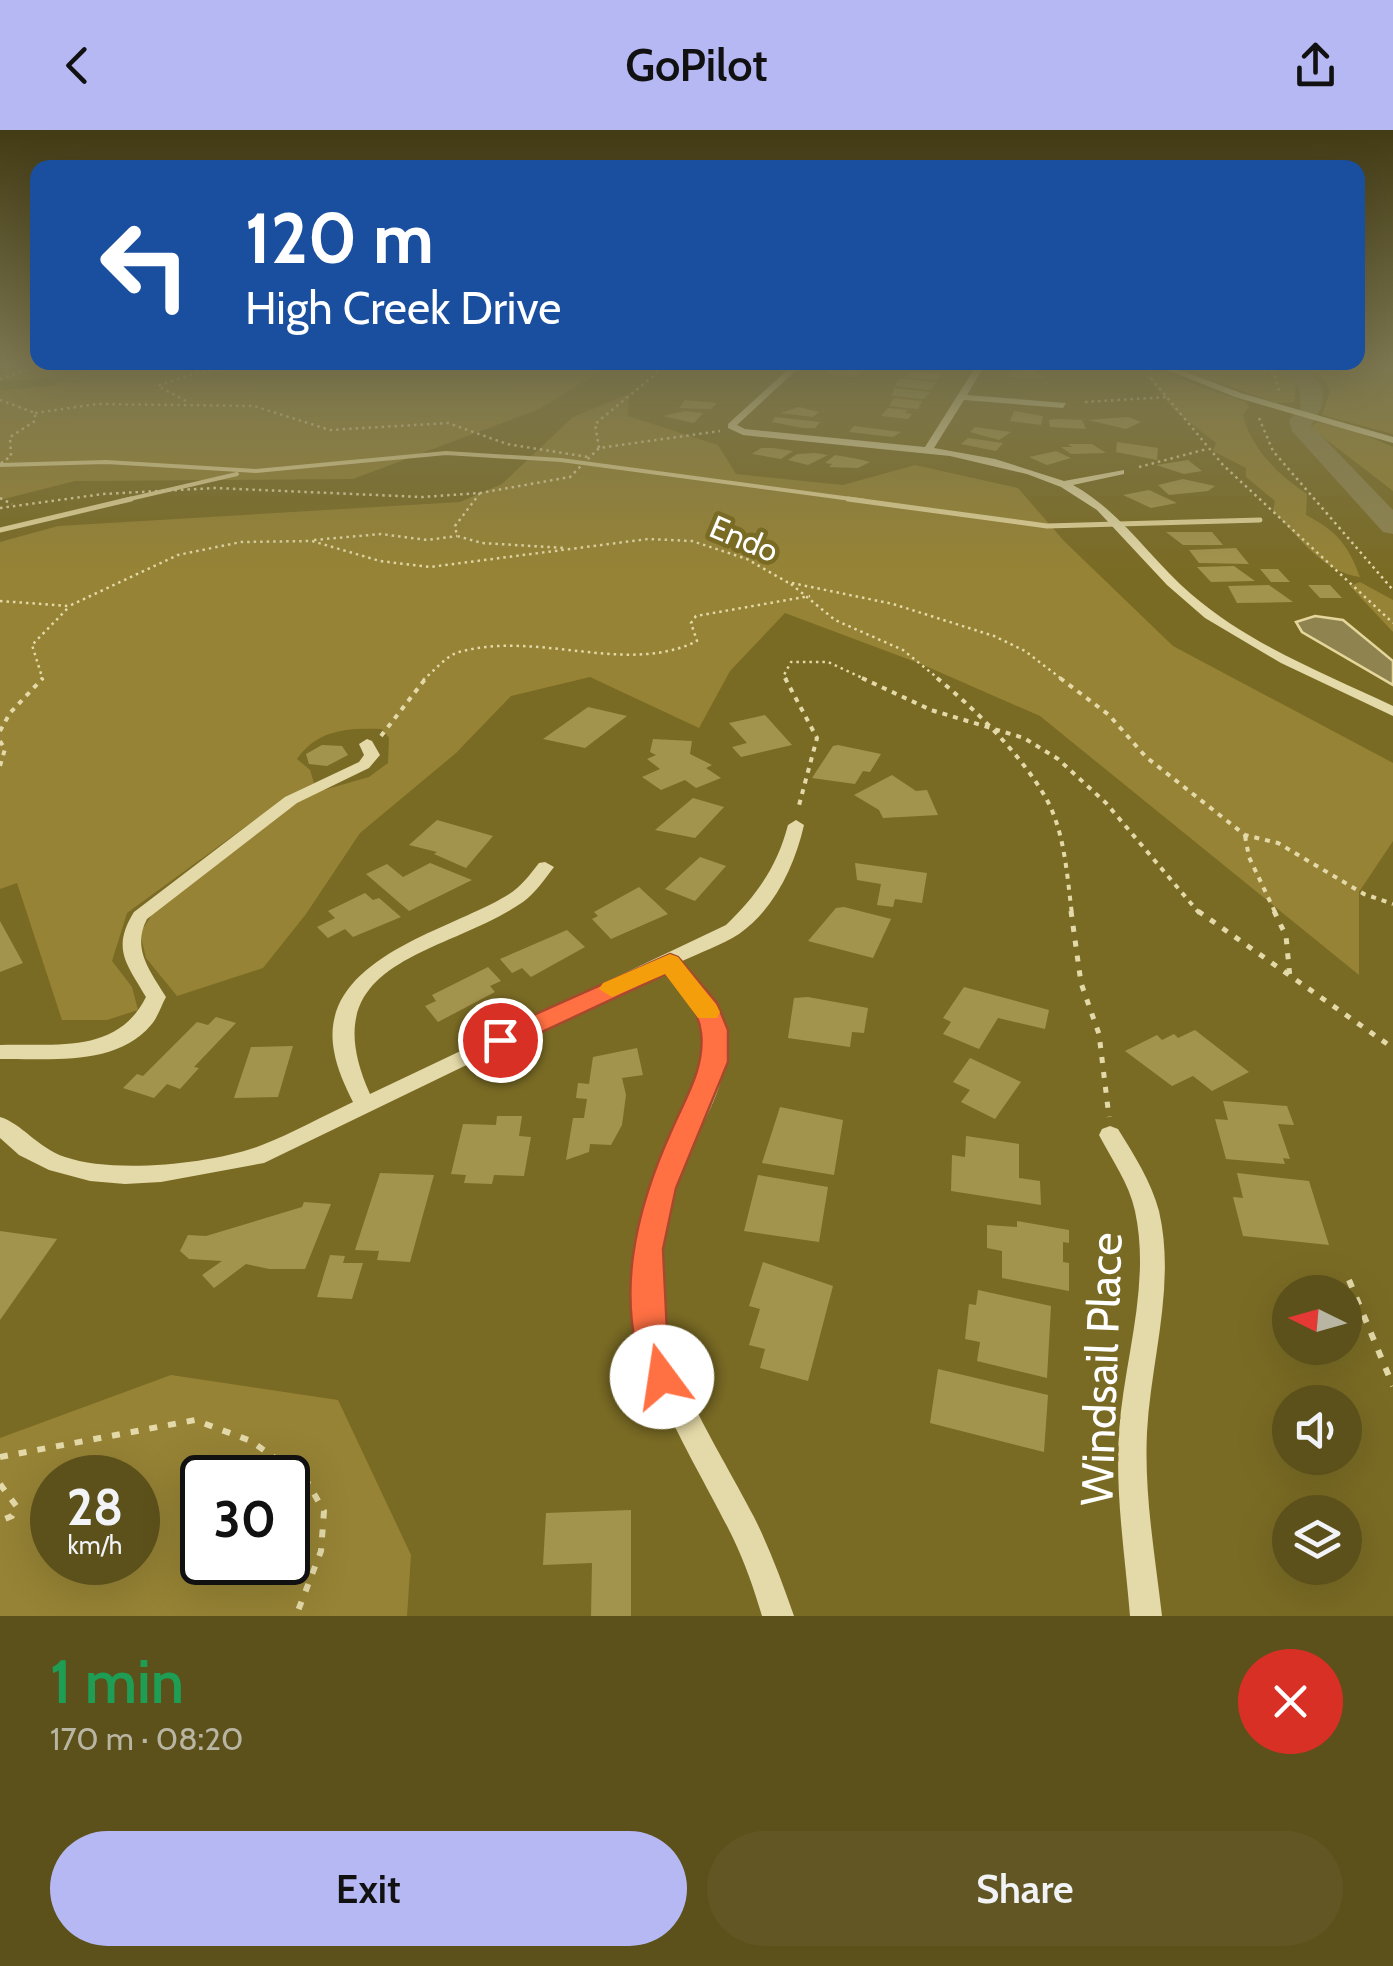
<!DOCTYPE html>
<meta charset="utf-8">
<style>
:root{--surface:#5c501b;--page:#625724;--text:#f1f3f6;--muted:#b8b5a3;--accent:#b5b8f2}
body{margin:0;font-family:Cabin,sans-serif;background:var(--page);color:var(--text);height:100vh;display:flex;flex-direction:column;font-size:38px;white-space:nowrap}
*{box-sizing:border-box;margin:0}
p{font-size:32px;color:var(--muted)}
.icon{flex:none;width:55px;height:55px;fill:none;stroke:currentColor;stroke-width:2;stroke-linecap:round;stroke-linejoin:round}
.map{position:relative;height:1486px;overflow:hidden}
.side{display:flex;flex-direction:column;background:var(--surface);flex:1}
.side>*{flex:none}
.hud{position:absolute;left:30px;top:30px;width:1335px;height:210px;border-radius:20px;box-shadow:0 10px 40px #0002;background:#1a4fa0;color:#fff;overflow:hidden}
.needle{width:65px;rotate:275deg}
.controls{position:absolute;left:1272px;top:1145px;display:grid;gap:20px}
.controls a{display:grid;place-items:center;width:90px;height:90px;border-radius:50%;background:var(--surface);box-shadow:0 10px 40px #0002;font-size:50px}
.speed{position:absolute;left:30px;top:1325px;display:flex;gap:20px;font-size:50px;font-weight:700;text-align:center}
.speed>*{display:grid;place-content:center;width:130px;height:130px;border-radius:50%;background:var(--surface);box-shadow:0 10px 40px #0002;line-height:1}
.speed small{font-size:25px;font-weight:400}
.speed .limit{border:5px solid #111;border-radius:15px;background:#fff;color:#111}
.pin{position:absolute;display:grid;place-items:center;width:85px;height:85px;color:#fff;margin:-42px;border:5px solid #fff;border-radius:50%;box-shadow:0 2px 10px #0007}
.me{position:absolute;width:110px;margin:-55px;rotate:346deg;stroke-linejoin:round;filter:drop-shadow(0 0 8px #0008)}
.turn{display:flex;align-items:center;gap:35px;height:210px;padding:0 50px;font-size:45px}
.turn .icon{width:130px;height:130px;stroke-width:2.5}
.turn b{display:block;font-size:70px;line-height:85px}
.round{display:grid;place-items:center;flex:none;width:105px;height:105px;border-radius:52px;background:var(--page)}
.summary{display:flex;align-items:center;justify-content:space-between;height:170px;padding:0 50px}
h1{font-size:60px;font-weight:600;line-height:75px;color:#1e9e55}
.button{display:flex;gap:20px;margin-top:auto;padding:20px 50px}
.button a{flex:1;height:115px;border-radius:60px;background:var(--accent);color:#111;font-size:40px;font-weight:600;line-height:115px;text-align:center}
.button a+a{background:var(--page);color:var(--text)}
header{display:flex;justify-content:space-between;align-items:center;height:130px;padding:0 50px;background:var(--accent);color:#111;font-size:45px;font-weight:600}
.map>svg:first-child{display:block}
</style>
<header><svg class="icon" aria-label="back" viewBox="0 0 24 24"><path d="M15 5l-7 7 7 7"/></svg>GoPilot<svg class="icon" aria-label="share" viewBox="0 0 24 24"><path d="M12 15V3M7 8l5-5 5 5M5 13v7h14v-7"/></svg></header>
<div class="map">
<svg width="1393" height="1486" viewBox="0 0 1393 1486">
<rect width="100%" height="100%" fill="#7a6b24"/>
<g fill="#968335" fill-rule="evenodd">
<path d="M 93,233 L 614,233 L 539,279 L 353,349 L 75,351 L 0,370 L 0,260 L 52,256 L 65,247 L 0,251 L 0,240 L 68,239 Z"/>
<path d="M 1162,233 C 1201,233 1271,219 1296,255 L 1294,272 L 1276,273 Z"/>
<path d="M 1291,233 L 1393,233 L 1393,304 L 1322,285 L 1330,261 L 1325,250 Z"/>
<path d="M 1149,238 L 1245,272 L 1249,277 L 1243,285 C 1251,319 1279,345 1307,364 L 1306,385 C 1337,401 1348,415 1360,447 C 1324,443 1298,406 1273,381 L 1275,371 L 1246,347 L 1246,338 L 1213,321 L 1216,313 L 1176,282 L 1148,248 Z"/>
<path d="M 629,264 L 628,286 L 718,315 L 736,344 L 843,355 L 915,335 L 1018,358 L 1064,411 L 1173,516 L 1393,633 L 1393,711 L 1359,762 L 1359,845 L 1040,586 L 921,534 L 785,483 L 730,541 L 699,598 L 590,547 L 511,566 L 456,623 L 360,703 L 306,784 L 263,838 L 177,866 L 146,828 L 140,803 L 155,780 L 282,682 L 313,663 L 369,647 L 388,633 L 389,608 L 382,599 C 348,598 318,599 297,629 L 310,640 L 314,653 L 285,668 L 127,783 L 112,831 L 132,857 L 138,880 L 107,890 L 62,890 L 17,753 L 0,759 L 0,412 L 58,396 L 460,372 L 502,354 L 573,287 Z"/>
<path d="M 1317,292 L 1359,302 L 1393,317 L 1393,361 L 1310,297 Z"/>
<path d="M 1360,452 L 1393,470 L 1393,502 L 1350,456 Z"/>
<path d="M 171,1245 L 338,1270 L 411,1425 L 407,1486 L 0,1486 L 0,1308 ZM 52,1348 L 138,1348 L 138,1432 L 52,1432 ZM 202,1348 L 288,1348 L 288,1432 L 202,1432 Z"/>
</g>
<path fill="#8f8450" stroke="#e5d69c" stroke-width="2.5" d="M 1315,486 L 1343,490 L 1393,531 L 1393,555 L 1302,502 L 1296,492 Z"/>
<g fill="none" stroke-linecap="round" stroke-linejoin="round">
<g stroke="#e5d69c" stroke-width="4">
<path d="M 0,335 L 106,332 L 256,341 L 446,323 L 561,330 L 866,371"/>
<path d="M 121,371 L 237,344"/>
</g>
<g stroke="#e5d69c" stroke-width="5">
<path d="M 848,369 L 1047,396 L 1260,390"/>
<path d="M 0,400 L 131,369"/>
</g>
<path fill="#8f8450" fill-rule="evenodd" d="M 1268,233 C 1310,233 1341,256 1311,295 L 1393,380 L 1393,404 L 1383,402 L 1292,301 L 1289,290 L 1301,278 L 1299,257 Z"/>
</g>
<g fill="#a3944d">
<path d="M 1022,233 L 1043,233 L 1047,239 L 1034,239 L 1043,248 L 1010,247 L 1008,242 L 1025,240 Z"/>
<path d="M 833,236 L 864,239 L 857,247 L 825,244 Z"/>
<path d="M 916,241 L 942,244 L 937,250 L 903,247 Z"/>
<path d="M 899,248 L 936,252 L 931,260 L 895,256 Z"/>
<path d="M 894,258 L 930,262 L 924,269 L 892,266 Z"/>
<path d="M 894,268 L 922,271 L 918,279 L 889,276 Z"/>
<path d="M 685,270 L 717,273 L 711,279 L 679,278 Z"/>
<path d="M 799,277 L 819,282 L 813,287 L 780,283 Z"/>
<path d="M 888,278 L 908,280 L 905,283 L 912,284 L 908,289 L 881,286 Z"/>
<path d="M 685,281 L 703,283 L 694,293 L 663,286 Z"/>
<path d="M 1014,281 L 1043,286 L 1041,295 L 1010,291 Z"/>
<path d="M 775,287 L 820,292 L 815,298 L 803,298 L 772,292 Z"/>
<path d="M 1128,287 L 1141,292 L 1126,299 L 1088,290 Z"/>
<path d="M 1057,289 L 1082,290 L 1086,299 L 1050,297 L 1049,290 Z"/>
<path d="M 854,296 L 901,302 L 893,307 L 849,302 Z"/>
<path d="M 975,297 L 1011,302 L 999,310 L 970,302 Z"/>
<path d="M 968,308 L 1003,313 L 996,321 L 961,314 Z"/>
<path d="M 1117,312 L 1158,318 L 1157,330 L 1116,322 Z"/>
<path d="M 1068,314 L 1092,314 L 1106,323 L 1071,324 L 1061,317 L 1072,317 Z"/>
<path d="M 761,318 L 773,318 L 793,321 L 781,329 L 752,324 Z"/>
<path d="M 1056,321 L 1071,328 L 1047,335 L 1029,327 Z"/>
<path d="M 815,323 L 828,325 L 808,335 L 788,330 L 797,324 Z"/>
<path d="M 835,325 L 858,329 L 870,332 L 858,338 L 829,337 L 832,334 L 825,333 Z"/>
<path d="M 1188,330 L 1202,341 L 1184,344 L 1156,335 Z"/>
<path d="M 1183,349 L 1215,356 L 1208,361 L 1169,365 L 1158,355 Z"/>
<path d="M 1149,360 L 1177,373 L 1151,378 L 1123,365 Z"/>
<path d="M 1166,402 L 1212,402 L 1223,415 L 1183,415 Z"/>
<path d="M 1236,418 L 1249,434 L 1199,433 L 1189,420 Z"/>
<path d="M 1234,436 L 1255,451 L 1211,452 L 1197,437 Z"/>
<path d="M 1260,439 L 1278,439 L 1290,452 L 1271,452 Z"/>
<path d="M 1269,455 L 1293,472 L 1237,473 L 1228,456 Z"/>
<path d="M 1308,455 L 1330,455 L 1342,468 L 1320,468 Z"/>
<path d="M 588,577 L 627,586 L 585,618 L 543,609 Z"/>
<path d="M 765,585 L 792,615 L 741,627 L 732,617 L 747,613 L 729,593 Z"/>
<path d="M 653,609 L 692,611 L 690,624 L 712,635 L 706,638 L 721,648 L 696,658 L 685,650 L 661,660 L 642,647 L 660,639 L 647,629 L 656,625 L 650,622 Z"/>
<path d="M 322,615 L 342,616 L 348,625 L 327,636 L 309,634 L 306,624 Z"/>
<path d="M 833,616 L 838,615 L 881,624 L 870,642 L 863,641 L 855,654 L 812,648 Z"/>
<path d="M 892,645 L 916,661 L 927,660 L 938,685 L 883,688 L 879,680 L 854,665 Z"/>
<path d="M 693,668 L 724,677 L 695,708 L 655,700 Z"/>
<path d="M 437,690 L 493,706 L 466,738 L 434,724 L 437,722 L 409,715 Z"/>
<path d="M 700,727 L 726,736 L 695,771 L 665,759 Z"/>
<path d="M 430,733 L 472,750 L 409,781 L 366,744 L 387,734 L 403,747 Z"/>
<path d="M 855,733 L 927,743 L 922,773 L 895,769 L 893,777 L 877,775 L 881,754 L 857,750 Z"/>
<path d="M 639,757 L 668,784 L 611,809 L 592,789 L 598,786 L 594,782 Z"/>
<path d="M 365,763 L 373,770 L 379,768 L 401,787 L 353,807 L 345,799 L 328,808 L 317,797 L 335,788 L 328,781 Z"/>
<path d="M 844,777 L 891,789 L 873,828 L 808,811 L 836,778 Z"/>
<path d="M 0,791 L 23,833 L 0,842 Z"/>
<path d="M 567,800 L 585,817 L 531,847 L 522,838 L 512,843 L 500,829 Z"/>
<path d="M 488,837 L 501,851 L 490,856 L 495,862 L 438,892 L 425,876 L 436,871 L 432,865 Z"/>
<path d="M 964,857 L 1049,880 L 1045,899 L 998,888 L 979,919 L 943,904 L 951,892 L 943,888 Z"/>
<path d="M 808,867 L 868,878 L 864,903 L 852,902 L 850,917 L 788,908 L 794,868 Z"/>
<path d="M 216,887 L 236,893 L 194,937 L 199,938 L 180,959 L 167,954 L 154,968 L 123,958 L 137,944 L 143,946 L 197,892 L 208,895 Z"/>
<path d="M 1195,900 L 1249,942 L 1212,961 L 1193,946 L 1172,956 L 1125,921 L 1157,905 L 1162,910 L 1174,904 L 1178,908 Z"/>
<path d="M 293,916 L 278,967 L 234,968 L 251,917 Z"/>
<path d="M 637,918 L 643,945 L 622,948 L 626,965 L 622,995 L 611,1015 L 590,1014 L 589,1022 L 566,1030 L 573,988 L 584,988 L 587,969 L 576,968 L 578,953 L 589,954 L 593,927 Z"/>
<path d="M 970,928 L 1021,952 L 995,989 L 961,972 L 970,960 L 953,952 Z"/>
<path d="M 1223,971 L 1287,976 L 1294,995 L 1278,994 L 1290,1029 L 1283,1028 L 1285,1034 L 1226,1029 L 1215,989 L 1228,990 Z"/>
<path d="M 780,977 L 843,990 L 834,1045 L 762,1033 Z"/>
<path d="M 497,986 L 522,986 L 519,1006 L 531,1007 L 524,1046 L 494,1045 L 492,1054 L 464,1053 L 466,1045 L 451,1044 L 463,994 L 496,995 Z"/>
<path d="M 966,1006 L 1019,1014 L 1019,1048 L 1040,1051 L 1041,1075 L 951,1061 L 952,1025 L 965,1027 Z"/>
<path d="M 380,1043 L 434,1045 L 410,1132 L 377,1130 L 379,1121 L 355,1120 Z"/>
<path d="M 1237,1043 L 1309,1051 L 1329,1115 L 1243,1106 L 1233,1067 L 1243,1068 Z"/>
<path d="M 758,1045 L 828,1057 L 819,1112 L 744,1101 Z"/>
<path d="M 304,1072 L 331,1074 L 305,1139 L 269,1139 L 246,1134 L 214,1158 L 202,1145 L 222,1131 L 189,1129 L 180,1121 L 188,1105 L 206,1106 L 302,1077 Z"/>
<path d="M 1017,1091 L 1069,1100 L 1069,1113 L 1063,1112 L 1063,1132 L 1069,1133 L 1069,1161 L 1002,1148 L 1002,1121 L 987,1118 L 987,1095 L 1017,1097 Z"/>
<path d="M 0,1101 L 57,1109 L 0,1190 Z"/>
<path d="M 330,1125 L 345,1126 L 343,1133 L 363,1133 L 352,1169 L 317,1167 Z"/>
<path d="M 763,1132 L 833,1156 L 808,1251 L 760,1238 L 765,1219 L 749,1215 L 760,1179 L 749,1176 Z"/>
<path d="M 978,1160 L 1051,1176 L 1047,1248 L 977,1231 L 980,1212 L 965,1209 L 969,1174 L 976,1175 Z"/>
<path d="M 938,1239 L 1048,1265 L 1044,1322 L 930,1293 Z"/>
<path d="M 631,1380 L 631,1486 L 591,1486 L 592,1433 L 543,1435 L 546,1383 Z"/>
</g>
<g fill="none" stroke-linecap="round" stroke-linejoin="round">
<g stroke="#e4d9a8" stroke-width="2.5" stroke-dasharray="2.5 4" stroke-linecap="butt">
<path d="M 265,233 L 307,233"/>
<path d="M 1246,233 L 1274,243 L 1279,261"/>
<path d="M 1151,248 L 1223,335 L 1393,493"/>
<path d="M 0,249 L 49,233"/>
<path d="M 0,270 L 35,283 L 35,291 L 10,307 L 11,326 L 0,334"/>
<path d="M 186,271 L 158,256 L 192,244 L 259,233"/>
<path d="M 1085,272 L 1167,267"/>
<path d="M 35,283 L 97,274 L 254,276 L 330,300 L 448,293 L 507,314 L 588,327"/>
<path d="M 1259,288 L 1273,321 L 1393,460"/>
<path d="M 599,318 L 595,294 L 669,233"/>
<path d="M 1139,337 L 1207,319"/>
<path d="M 480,363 L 455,396 L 457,406 L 482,413 L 565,418"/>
<path d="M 0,368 L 12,374"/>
<path d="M 0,378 L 103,364 L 215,358 L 422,367 L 480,363 L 570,347 L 599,318 L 720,301"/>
<path d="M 314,410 L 381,404 L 427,410 L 457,406"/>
<path d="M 791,454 L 835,490 L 903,520 L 940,550"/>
<path d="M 0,471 L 69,476 L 178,425 L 241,412 L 312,411 L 380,431 L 430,437 L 648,409 L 692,411 L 747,429 L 787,452 L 893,474 L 994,506 L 1025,521 L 1063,550"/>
<path d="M 43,550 L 32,515 L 68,478"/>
<path d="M 423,550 C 434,541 447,525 459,522 C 538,500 627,546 697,511 L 691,493 L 696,486 L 810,466"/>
<path d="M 787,550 L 784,545 L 791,532 L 828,532 L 867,550"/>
</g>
<g stroke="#e4d9a8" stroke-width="4" stroke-dasharray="5 6" stroke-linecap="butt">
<path d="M 785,548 L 817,608 L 798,679"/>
<path d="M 862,548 L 931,580 L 1024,608 L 1058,629 L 1106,673 L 1200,784"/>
<path d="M 937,548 C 976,580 1022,625 1047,670 C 1065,704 1067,746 1072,784"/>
<path d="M 1060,548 L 1109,585 L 1146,627 L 1245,705 L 1278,713 L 1364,764 L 1393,774"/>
<path d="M 0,601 L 10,583 L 43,548"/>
<path d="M 381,606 L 426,548"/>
<path d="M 0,611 L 5,619 L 0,636"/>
<path d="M 1245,706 L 1249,727 L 1276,784"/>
</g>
<g stroke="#e4d9a8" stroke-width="5" stroke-dasharray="6 9" stroke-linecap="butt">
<path d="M 1071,781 L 1081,853 L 1099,904 L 1109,987"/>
<path d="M 1198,781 L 1393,918"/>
<path d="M 1274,781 L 1286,806 L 1290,848"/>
</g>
<g stroke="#e4d9a8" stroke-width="6" stroke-dasharray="8 11" stroke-linecap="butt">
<path d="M 1349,1150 L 1393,1256"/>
<path d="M 0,1327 L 195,1290 L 251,1311 L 306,1350 L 324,1381 L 321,1421 L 296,1486"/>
<path d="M 0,1354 L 17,1377 L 12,1386 L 0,1391"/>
</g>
<g fill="#e4d9a8" fill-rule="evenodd">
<path d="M 795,233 L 804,233 L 737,295 L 745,299 L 925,317 L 978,233 L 986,233 L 967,265 L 1066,273 L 1063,278 L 964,270 L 934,318 L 995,329 L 1064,351 L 1124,340 L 1124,344 L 1073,355 C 1122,382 1150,429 1191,464 C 1250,515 1324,543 1393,576 L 1393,586 L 1281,533 L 1205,488 L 1167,455 L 1097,380 L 1061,357 L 1027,344 L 950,326 L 743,305 L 728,298 L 728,294 Z"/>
<path d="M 1150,233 L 1162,233 L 1241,263 L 1393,307 L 1393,313 L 1235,267 Z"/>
<path d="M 367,609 L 372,611 L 380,625 L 369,638 L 297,673 L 147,789 C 131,819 151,842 166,867 C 161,876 158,887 151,895 C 116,937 49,928 0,929 L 0,915 C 55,913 117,925 146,867 C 127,834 111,819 134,782 L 285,667 L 359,632 L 364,625 L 359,614 Z"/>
<path d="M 796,690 L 804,695 C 795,735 774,780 739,804 C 722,815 699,823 680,832 C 698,852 721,874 725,902 C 733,951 700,995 681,1038 C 667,1069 657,1106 657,1141 C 660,1235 713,1307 754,1387 C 770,1419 782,1452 794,1486 L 762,1486 C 754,1459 745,1433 733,1408 C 691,1322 632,1240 633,1140 C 633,1105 643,1069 658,1037 C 678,995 717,945 703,896 C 697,873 680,857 665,839 L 264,1033 L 161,1052 L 125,1054 L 90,1051 L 49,1040 L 19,1025 L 0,1008 L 0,987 C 21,993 38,1018 65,1027 C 114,1044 213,1034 262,1015 C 293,1003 323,986 353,972 C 345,956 337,939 334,921 C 317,829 448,801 506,766 C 520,758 529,746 539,733 L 545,732 L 554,737 C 545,749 535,763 523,772 C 443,827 309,828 370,964 L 726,795 C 757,765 777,737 788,695 Z"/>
<path d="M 1110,996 L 1118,999 C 1134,1025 1151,1051 1159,1081 C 1176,1155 1151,1229 1147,1302 C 1144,1364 1155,1425 1162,1486 L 1130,1486 C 1125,1425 1115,1363 1119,1302 C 1124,1229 1151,1155 1135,1081 C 1129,1053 1112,1030 1099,1005 L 1102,999 Z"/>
</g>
</g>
<linearGradient id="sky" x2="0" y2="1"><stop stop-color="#433b14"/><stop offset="0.53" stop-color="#7c7750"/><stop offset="1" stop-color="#7c7750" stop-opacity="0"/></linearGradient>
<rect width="1393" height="441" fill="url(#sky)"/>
<path fill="#ff7043" stroke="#a6492c" stroke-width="2.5" d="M 670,824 L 678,827 L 717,873 L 728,900 L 728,932 L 676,1058 L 663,1119 L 667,1202 L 680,1247 L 675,1258 L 662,1263 L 650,1258 C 611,1172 636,1078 673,997 C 686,967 705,937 701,903 C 699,879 680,862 666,844 L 510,917 L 491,917 L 487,910 L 491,904 Z"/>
<path fill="#f59e0b" d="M 670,824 L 678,827 L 717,876 L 720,882 L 717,888 L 698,888 L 665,844 L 612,867 L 599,859 L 603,853 Z"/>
<g text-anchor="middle" stroke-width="9" stroke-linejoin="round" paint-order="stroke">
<g font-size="32" fill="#fff" stroke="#7a6b24">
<text transform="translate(744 409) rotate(23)" y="11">Endo</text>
</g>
<g font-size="45" fill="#fff" stroke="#7a6b24">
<text transform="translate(1101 1239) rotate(-88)" y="16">Windsail Place</text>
</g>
</g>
</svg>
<div class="controls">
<a><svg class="needle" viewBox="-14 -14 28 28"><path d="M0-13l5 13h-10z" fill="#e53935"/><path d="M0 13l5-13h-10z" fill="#b8b5a3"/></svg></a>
<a><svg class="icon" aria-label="sound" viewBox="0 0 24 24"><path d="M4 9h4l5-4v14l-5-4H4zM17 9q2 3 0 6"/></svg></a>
<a><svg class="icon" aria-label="layers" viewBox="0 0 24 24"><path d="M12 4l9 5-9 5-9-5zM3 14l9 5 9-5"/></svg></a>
</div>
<div class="speed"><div>28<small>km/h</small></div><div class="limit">30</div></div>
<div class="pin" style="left:500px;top:910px;background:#d93025"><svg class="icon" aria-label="arrive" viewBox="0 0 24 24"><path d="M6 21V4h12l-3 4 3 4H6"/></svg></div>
<svg class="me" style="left:662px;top:1247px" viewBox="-20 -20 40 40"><circle r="19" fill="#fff"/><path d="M0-13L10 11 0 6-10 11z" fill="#ff7043"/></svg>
<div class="hud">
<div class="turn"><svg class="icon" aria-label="left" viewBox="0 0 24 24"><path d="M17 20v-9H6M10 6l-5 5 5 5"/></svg><div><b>120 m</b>High Creek Drive</div></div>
</div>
</div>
<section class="side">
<div class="summary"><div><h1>1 min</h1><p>170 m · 08:20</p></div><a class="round" style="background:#d93025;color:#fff"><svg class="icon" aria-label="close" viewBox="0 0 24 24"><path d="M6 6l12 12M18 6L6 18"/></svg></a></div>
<div class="button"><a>Exit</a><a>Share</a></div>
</section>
